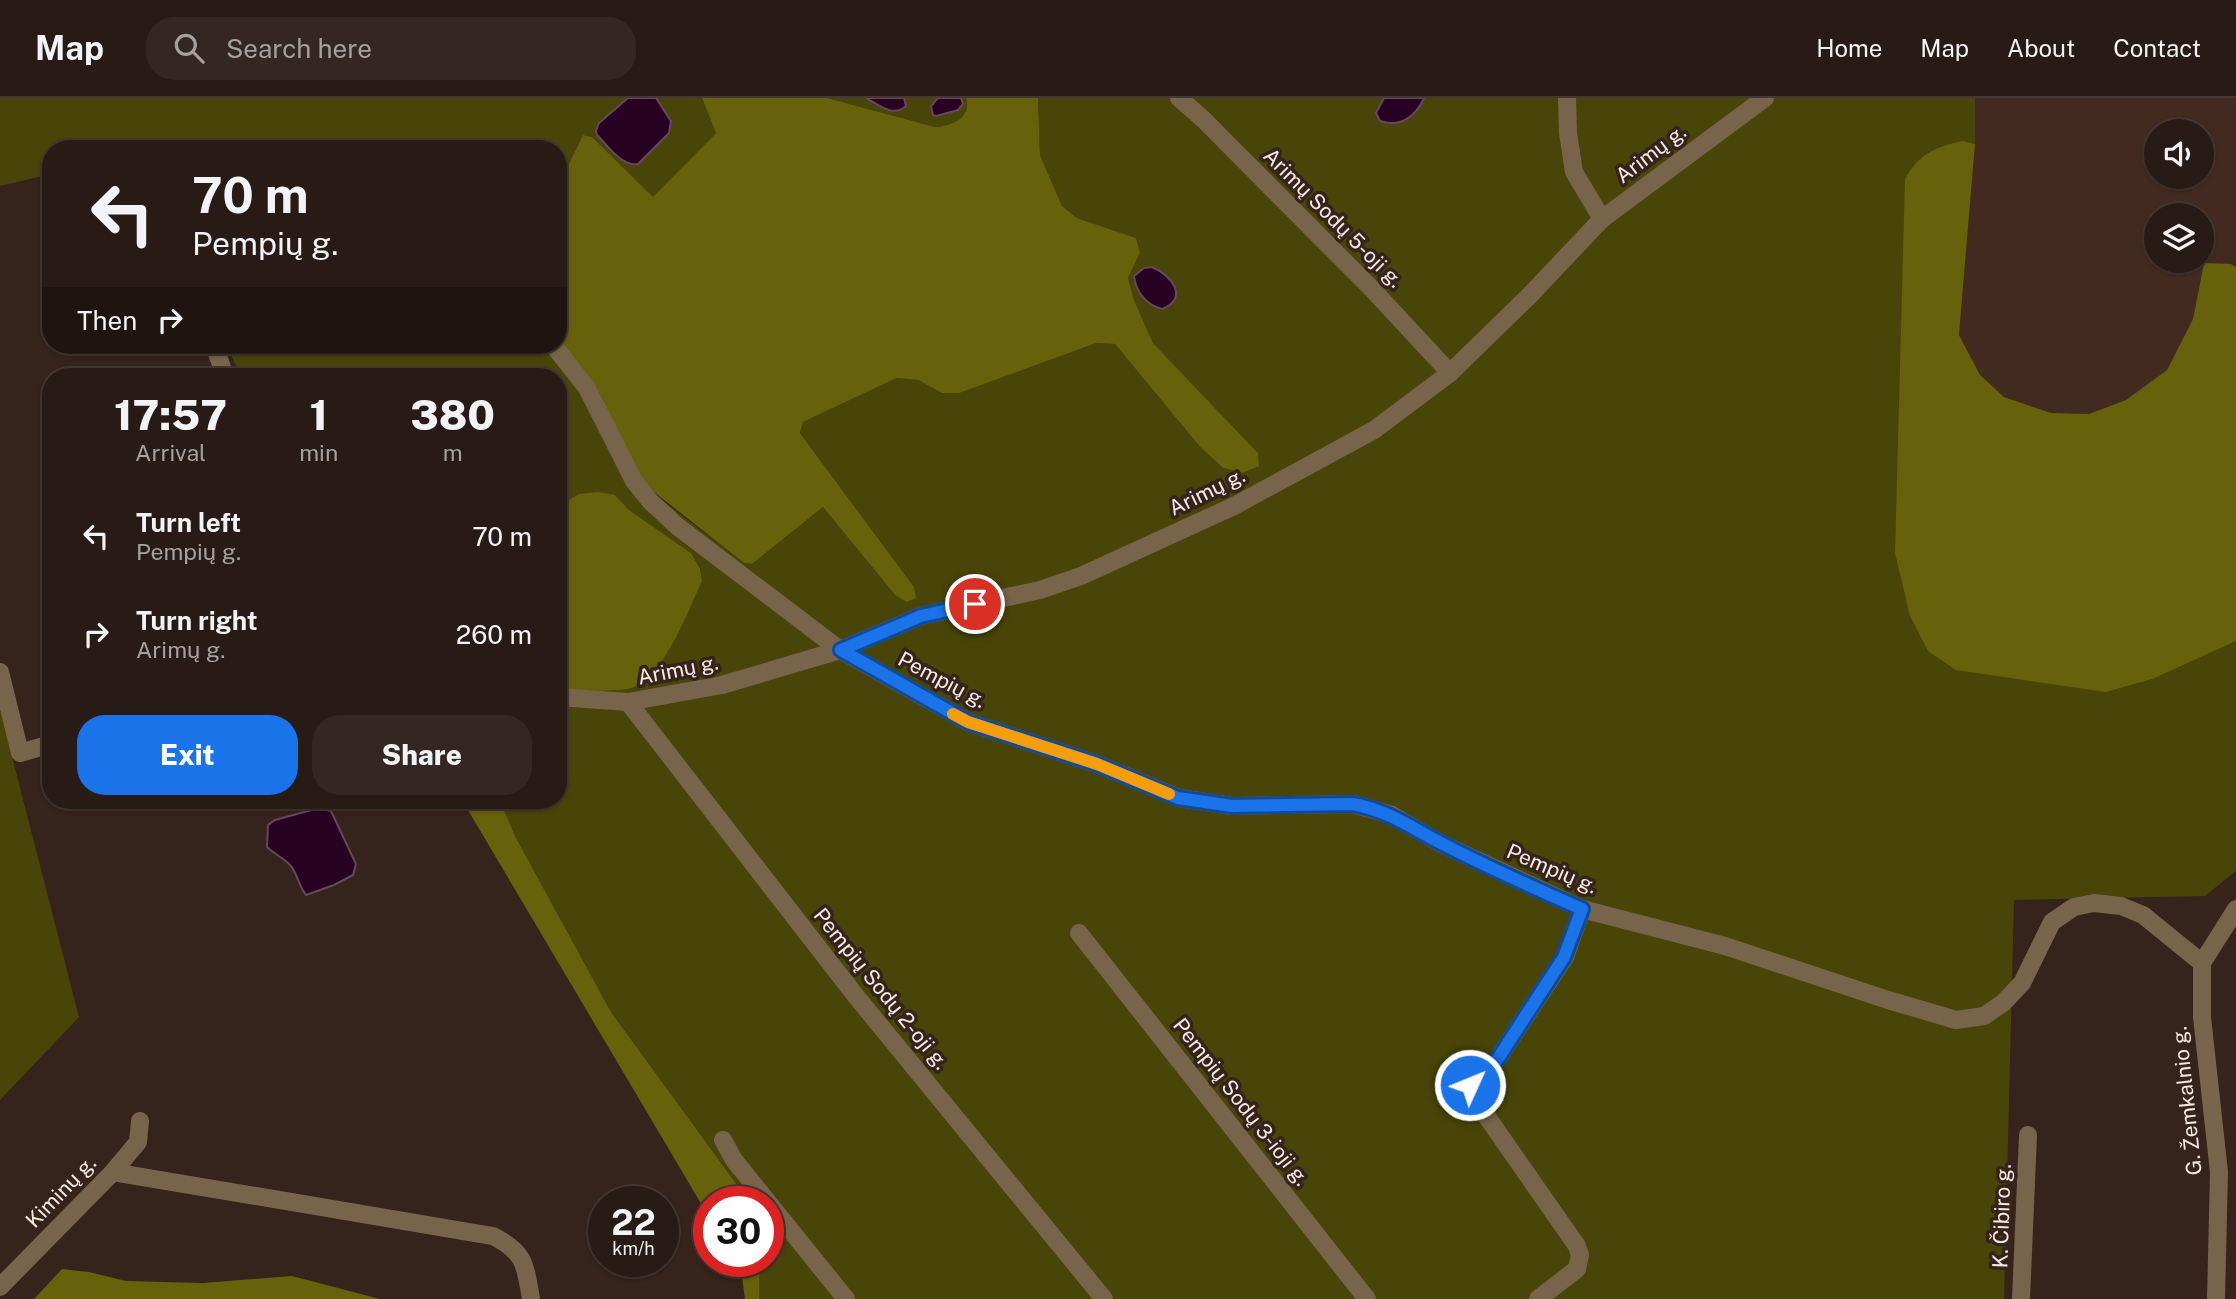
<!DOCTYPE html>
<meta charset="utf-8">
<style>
:root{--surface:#281a15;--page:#342722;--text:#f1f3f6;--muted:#a5a1a0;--line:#443834;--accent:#1a73e8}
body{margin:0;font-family:"Public Sans",sans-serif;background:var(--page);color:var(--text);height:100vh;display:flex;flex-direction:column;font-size:26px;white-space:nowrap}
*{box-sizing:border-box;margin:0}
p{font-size:23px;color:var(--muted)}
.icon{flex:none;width:38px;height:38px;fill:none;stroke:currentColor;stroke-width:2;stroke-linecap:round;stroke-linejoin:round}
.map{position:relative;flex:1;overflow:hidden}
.panel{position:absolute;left:42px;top:270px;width:525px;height:441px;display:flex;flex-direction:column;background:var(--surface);border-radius:28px;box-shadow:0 2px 5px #0004,0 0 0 2px var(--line)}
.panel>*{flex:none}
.banner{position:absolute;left:42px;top:42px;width:525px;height:214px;border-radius:28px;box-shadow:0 2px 5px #0004,0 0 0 2px var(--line);background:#281a15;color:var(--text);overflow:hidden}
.fabs{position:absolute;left:2144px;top:21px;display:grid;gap:14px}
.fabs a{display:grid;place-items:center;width:70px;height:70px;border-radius:50%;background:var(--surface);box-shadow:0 2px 5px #0004,0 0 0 2px var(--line);font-size:35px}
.speed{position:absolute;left:588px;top:1088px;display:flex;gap:14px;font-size:35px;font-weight:700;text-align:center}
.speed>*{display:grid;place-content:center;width:91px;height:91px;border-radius:50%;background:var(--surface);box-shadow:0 2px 5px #0004,0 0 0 2px var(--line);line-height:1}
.speed small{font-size:18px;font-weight:400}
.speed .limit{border:10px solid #d22;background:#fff;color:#111}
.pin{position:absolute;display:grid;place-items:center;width:60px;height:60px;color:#fff;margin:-30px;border:4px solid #fff;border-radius:50%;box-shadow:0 2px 7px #0007}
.me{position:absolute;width:77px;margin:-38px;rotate:46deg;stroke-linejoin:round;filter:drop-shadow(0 0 5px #0008)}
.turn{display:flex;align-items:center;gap:24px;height:147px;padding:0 35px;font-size:32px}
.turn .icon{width:91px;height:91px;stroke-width:2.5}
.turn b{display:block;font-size:49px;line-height:60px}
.then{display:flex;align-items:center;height:66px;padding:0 35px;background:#0003;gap:14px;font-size:26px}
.eta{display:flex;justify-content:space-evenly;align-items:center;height:119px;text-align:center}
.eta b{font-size:42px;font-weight:800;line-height:49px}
.primary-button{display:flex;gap:14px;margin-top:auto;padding:14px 35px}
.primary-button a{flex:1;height:80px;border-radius:28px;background:var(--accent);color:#fff;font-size:28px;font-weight:800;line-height:80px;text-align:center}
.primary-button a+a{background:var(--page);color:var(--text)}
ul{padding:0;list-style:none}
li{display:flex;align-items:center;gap:21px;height:98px;padding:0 35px}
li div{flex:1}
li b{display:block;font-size:26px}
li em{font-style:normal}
header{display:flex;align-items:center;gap:42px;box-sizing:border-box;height:98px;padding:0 35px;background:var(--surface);border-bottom:2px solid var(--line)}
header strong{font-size:33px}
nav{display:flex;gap:38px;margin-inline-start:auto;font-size:24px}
.search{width:490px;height:63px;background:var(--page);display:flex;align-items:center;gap:18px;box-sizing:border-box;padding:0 24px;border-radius:28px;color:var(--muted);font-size:26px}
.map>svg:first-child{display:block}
</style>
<header>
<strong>Map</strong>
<div class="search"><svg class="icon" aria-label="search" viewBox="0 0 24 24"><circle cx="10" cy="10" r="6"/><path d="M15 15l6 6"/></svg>Search here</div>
<nav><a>Home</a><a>Map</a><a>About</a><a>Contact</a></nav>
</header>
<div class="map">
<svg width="2236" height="1201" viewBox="0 0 2236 1201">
<rect width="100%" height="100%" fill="#35231c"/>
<path fill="#432a21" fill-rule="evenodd" d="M 1975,0 L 2236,0 L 2236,169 L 2231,166 L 2204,166 L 2193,221 L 2167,272 L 2126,302 L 2089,316 L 2051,315 L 2004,299 L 1980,277 L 1959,237 L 1975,46 ZM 2156,33 L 2202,33 L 2202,79 L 2156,79 ZM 2156,117 L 2202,117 L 2202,163 L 2156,163 Z"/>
<g fill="#494508">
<path d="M 0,0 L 702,0 L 716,35 L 653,100 L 592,39 L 583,37 L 558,88 L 558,51 L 51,51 L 51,76 L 0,88 Z"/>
<path d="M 827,0 L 966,0 C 972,20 951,28 935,29 Z"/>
<path d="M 1038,0 L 1975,0 L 1975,46 L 1963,43 L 1895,455 L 2155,580 L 2236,543 L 2236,773 L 2205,798 L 2014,802 L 2004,1201 L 759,1201 L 760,1164 L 768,1164 L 768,1104 L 747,1104 L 743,1095 L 611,914 L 515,738 L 500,702 L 558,702 L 558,596 L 702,483 L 700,469 L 691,455 L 629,412 L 615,397 L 579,396 L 558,408 L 558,278 L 241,278 L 226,247 L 558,247 L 597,290 L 653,395 L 744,465 L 752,466 L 823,409 L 895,497 L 914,489 L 800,335 L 803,324 L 897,280 L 918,282 L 942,295 L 1096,245 L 1115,246 L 1200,349 L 1223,370 L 1242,375 L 1258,355 L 1153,245 L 1134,202 L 1128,180 L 1140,155 L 1136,140 L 1077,120 L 1062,108 L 1040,57 Z"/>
<path d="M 0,612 L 79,919 L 0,1002 Z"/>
</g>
<g fill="#66610a">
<path d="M 702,0 L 827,0 L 935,29 C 951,28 972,20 966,0 L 1038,0 L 1040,57 L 1062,108 L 1077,120 L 1136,140 L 1140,155 L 1128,180 L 1134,202 L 1153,245 L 1258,355 L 1259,368 L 1242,375 L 1223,370 L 1200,349 L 1115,246 L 1096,245 L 959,295 L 942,295 L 918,282 L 897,280 L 803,324 L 800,335 L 914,489 L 916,500 L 907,504 L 895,497 L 823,409 L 752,466 L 744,465 L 645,387 L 597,290 L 558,242 L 558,88 L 583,37 L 592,39 L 653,99 L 716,35 Z"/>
<path d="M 1963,43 L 1975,46 L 1959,237 L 1980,277 L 2004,299 L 2051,315 L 2089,316 L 2126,302 L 2167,272 L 2193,221 L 2204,165 L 2231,166 L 2236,169 L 2236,543 L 2155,580 L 2106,594 L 1956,572 L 1928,553 L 1910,518 L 1895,455 L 1905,81 C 1919,56 1935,49 1963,43 Z"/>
<path d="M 598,394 L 615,397 L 629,412 L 691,455 L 700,470 L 702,483 C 688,512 662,586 627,591 C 607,594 583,592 562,592 L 558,596 L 558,408 L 579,396 Z"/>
<path d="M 462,702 L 500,702 L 515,738 L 611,914 L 743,1095 L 747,1104 L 709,1104 L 709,1119 Z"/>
<path d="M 740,1164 L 760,1164 L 759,1201 L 745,1201 Z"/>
<path d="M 62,1171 L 89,1174 L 126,1183 L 203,1185 L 292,1178 L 380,1201 L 34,1201 Z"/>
</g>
<g fill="#280222" stroke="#66475c" stroke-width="2">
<path d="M 628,0 L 656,0 L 671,23 L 669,35 L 638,66 C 622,69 608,48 597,37 L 596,33 L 599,25 Z"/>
<path d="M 866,0 L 904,0 L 906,8 C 893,20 879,7 866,0 Z"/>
<path d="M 938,0 L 961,0 L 963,6 L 958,12 L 936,18 L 933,17 L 931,8 Z"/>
<path d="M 1384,0 L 1424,0 C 1416,18 1401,30 1380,23 L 1376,15 Z"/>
<path d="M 1152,169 C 1171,177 1190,200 1162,211 C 1146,207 1136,194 1134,178 L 1144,170 Z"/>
<path d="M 319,710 L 331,713 L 356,766 L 353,777 L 334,787 L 306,797 C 298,787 298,776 290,767 C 284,760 274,756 267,749 L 268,727 L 275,722 Z"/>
</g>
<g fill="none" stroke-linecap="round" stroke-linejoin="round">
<g stroke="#78644b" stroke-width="18">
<path d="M 1179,0 L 1203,21 L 1372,191 L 1450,275"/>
<path d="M 1567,0 L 1568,35 L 1574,74 L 1602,121"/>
<path d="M 214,247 L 225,278"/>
<path d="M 553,247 L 587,290 L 634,383 L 650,403 L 677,428 L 840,552 L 968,624 L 1097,666 L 1179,700 L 1232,708 L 1353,706 L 1392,717 L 1440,745 L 1582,811 L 1725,848 L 1888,902 L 1956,922 L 1984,918 L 2003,905 L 2022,885 L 2052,824 L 2074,809 L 2094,805 L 2121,808 L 2143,817 L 2202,865"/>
<path d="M 0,574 L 20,655 L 51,646"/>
<path d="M 558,599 L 628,604 L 722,587 L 840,552 L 921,518 L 1040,492 L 1081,478 L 1234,408 L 1374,332 L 1450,275 L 1531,196 L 1602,121 L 1765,0"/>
<path d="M 628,604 L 855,897 L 1104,1201"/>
<path d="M 1079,835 L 1367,1201"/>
<path d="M 723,1042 L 734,1062 L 846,1201"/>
<path d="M 113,1074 L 493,1138 C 526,1155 525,1167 531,1201"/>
<path d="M 0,1189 L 113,1074 L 138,1044 L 140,1023"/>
<path d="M 1538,1201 L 1577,1171 L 1580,1157 L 1577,1148 L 1485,1016 L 1470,987 L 1497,962 L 1565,859 L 1582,811"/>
<path d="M 2021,1201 L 2028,1037"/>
<path d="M 2216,1201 L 2219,1074 L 2202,919 L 2202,865 L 2236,811"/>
</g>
</g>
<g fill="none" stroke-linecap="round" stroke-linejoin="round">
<defs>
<path id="route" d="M 975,506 L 921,518 L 841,552 L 968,624 L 1097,666 L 1178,700 L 1232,708 L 1353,706 C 1389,713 1410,729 1441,745 C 1487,769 1534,790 1582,811 L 1564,859 L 1497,962 L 1470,987"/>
</defs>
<use href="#route" stroke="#114b97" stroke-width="18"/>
<use href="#route" stroke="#1a73e8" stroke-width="12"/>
<path stroke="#f59e0b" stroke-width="12" d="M 953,616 L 968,624 L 1097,666 L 1169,696"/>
</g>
<g text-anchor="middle" stroke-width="7" stroke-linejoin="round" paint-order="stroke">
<g font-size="21" fill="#f6e9e4" stroke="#35231c">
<text transform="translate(1651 56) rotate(-37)" y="7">Arimų g.</text>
<text transform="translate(1333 120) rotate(45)" y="7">Arimų Sodų 5-oji g.</text>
<text transform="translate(1207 394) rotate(-26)" y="7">Arimų g.</text>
<text transform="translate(678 572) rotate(-11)" y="7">Arimų g.</text>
<text transform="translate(942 582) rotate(28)" y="7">Pempių g.</text>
<text transform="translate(1552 771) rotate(23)" y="7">Pempių g.</text>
<text transform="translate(881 891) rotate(51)" y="7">Pempių Sodų 2-oji g.</text>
<text transform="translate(2187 1003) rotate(-96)" y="7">G. Žemkalnio g.</text>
<text transform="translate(1241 1004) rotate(52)" y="7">Pempių Sodų 3-ioji g.</text>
<text transform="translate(61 1094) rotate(-46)" y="7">Kiminų g.</text>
<text transform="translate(2002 1118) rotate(-88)" y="7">K. Čibiro g.</text>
</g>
</g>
</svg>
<div class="fabs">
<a><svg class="icon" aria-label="sound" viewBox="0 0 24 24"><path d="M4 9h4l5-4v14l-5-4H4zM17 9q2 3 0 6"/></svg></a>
<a><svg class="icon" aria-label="layers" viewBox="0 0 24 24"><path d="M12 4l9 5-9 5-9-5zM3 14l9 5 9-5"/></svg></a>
</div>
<div class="speed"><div>22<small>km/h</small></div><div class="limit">30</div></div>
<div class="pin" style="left:975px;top:506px;background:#d93025"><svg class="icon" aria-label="arrive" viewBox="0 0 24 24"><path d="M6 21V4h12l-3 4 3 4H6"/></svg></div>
<svg class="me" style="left:1470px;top:987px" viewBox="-20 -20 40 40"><circle r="17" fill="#1a73e8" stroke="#fff" stroke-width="3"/><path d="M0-11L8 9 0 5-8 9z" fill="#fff"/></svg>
<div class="banner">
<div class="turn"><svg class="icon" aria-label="left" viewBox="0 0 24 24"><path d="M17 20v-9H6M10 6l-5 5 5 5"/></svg><div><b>70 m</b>Pempių g.</div></div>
<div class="then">Then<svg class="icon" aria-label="right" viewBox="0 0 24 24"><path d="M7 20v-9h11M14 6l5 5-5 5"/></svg></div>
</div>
<section class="panel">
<div class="eta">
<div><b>17:57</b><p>Arrival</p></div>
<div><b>1</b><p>min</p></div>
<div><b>380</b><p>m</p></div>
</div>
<ul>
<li><svg class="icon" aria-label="left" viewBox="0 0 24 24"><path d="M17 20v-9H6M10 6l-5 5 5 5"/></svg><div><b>Turn left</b><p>Pempių g.</p></div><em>70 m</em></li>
<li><svg class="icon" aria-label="right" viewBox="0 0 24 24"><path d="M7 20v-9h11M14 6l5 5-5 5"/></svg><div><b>Turn right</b><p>Arimų g.</p></div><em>260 m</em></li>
</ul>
<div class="primary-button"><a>Exit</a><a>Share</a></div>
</section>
</div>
